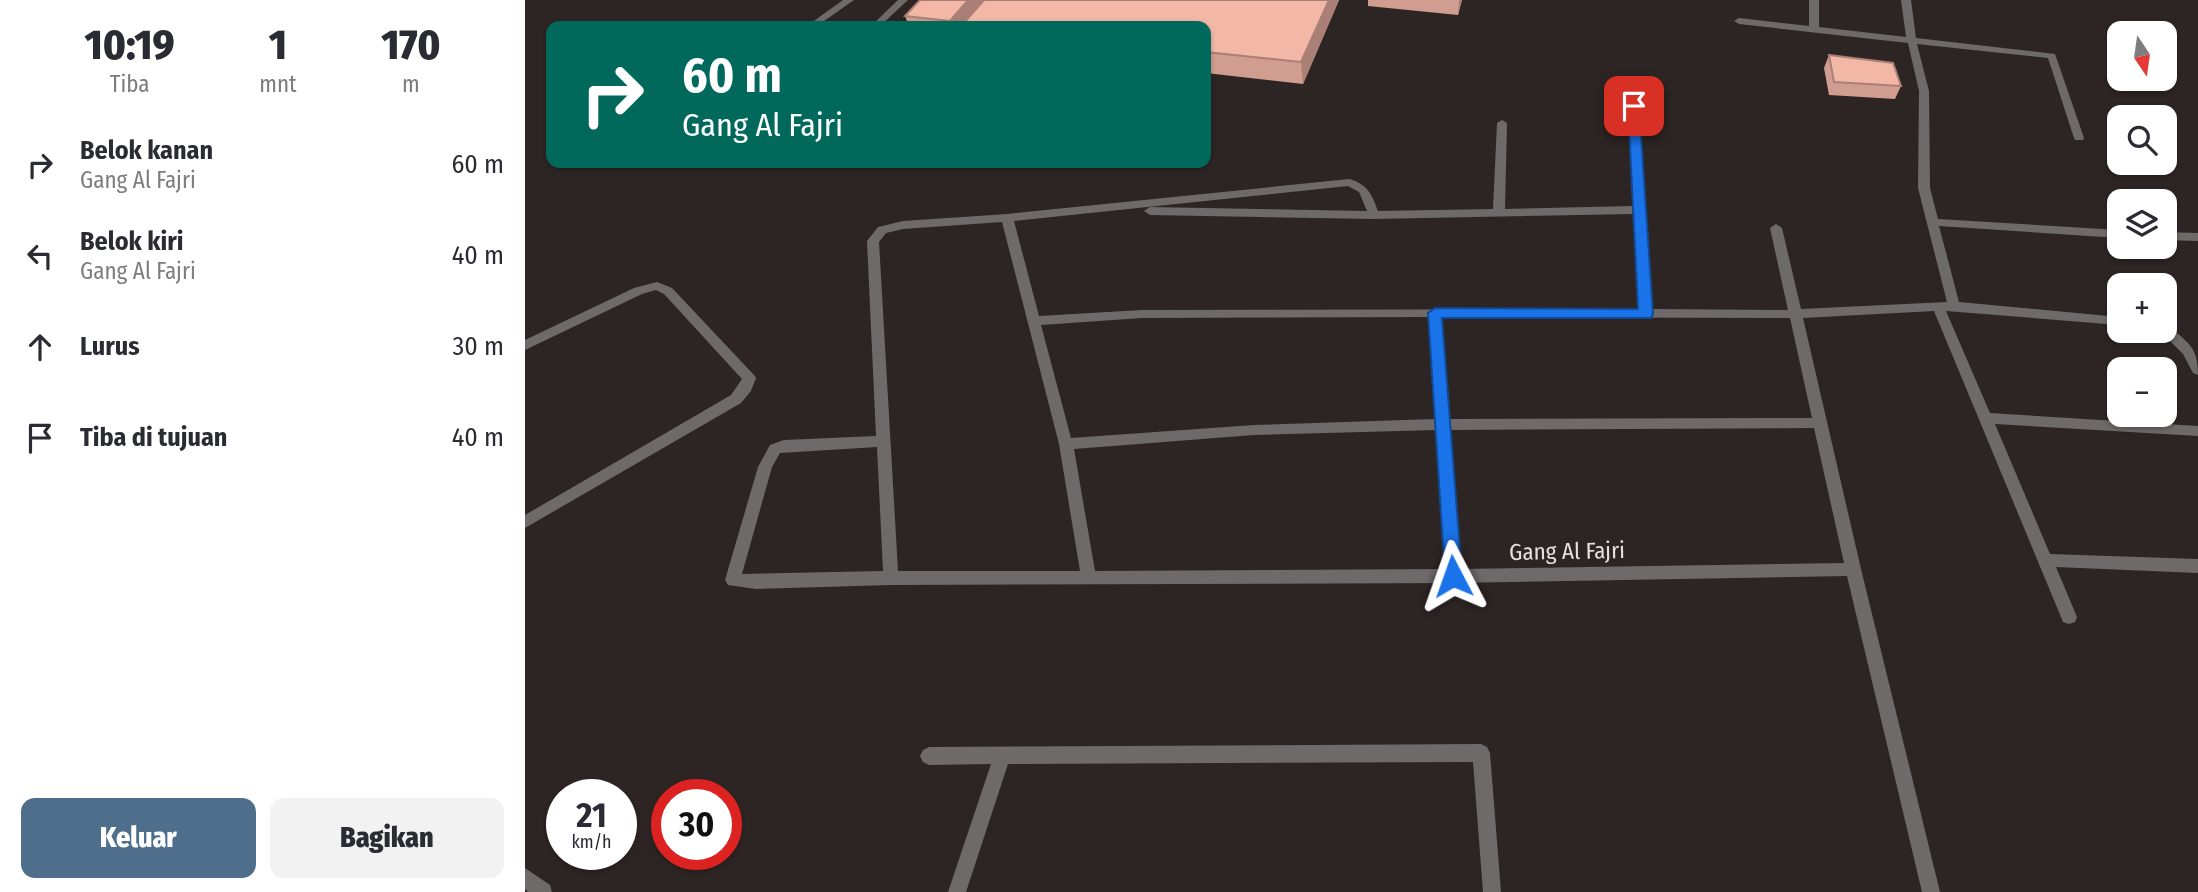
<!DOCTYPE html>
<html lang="id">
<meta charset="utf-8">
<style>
:root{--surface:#fff;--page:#f2f2f3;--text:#2b2b33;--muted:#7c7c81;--accent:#4f6e8c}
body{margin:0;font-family:"Fira Sans Condensed",sans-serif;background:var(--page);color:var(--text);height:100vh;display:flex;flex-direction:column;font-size:26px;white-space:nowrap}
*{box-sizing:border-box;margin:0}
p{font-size:23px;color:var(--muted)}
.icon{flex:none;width:38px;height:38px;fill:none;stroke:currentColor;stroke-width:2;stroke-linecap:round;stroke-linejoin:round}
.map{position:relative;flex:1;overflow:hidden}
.panel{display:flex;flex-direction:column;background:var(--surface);width:525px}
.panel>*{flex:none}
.hud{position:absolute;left:21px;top:21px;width:665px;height:147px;border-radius:14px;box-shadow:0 2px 5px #0004;background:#00695c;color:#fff;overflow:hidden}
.needle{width:46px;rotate:167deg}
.buttons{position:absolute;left:1582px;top:21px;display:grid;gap:14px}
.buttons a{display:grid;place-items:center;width:70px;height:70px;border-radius:14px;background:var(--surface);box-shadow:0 2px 5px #0004;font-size:35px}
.speed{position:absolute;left:21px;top:779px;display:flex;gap:14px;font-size:35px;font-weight:700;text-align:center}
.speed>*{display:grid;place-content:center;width:91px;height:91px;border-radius:50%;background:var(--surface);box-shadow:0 2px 5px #0004;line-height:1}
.speed small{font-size:18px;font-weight:400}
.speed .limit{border:10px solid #d22;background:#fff;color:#111}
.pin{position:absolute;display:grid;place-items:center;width:60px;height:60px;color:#fff;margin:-30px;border-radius:14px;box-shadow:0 4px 10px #0006}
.me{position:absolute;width:77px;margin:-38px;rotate:356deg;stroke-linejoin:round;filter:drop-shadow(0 0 5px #0008)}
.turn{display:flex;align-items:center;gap:24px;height:147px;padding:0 21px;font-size:32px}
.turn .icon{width:91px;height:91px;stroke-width:2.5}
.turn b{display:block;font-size:49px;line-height:60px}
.eta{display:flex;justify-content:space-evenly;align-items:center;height:119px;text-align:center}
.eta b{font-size:42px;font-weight:800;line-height:49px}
.button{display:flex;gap:14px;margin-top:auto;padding:14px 21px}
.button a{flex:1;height:80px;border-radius:14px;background:var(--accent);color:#fff;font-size:28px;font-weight:800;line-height:80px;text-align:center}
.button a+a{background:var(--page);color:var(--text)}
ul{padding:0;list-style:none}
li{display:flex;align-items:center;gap:21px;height:91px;padding:0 21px}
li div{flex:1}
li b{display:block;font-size:26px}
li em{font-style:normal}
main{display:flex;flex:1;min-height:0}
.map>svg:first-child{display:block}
</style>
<main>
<section class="panel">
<div class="eta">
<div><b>10:19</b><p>Tiba</p></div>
<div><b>1</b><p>mnt</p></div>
<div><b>170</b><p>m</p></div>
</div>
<ul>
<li><svg class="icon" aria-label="right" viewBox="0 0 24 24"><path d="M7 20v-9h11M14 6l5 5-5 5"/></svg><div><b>Belok kanan</b><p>Gang Al Fajri</p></div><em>60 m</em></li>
<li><svg class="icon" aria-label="left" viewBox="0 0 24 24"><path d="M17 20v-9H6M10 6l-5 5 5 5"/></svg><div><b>Belok kiri</b><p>Gang Al Fajri</p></div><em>40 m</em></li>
<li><svg class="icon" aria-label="ahead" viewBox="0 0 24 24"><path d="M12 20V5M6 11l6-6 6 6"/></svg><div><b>Lurus</b></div><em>30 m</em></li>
<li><svg class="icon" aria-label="arrive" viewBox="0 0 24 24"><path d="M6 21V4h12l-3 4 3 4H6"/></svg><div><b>Tiba di tujuan</b></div><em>40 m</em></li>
</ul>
<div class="button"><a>Keluar</a><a>Bagikan</a></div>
</section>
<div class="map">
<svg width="1673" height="892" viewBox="0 0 1673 892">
<rect width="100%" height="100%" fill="#2d2523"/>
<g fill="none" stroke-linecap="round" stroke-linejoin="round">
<g fill="#6e6a69" fill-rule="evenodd">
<path d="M 318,0 L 329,0 L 292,26 L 282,26 Z"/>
<path d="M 373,0 L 383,0 L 355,26 L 346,26 Z"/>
</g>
<g fill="#6e6a69" fill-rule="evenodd">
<path d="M 1284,0 L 1294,0 L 1294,27 L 1381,37 L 1376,0 L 1386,0 L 1391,38 L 1530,54 L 1559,138 L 1558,140 L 1550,140 L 1549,138 L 1523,58 L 1392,44 L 1404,91 L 1405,188 L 1413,219 L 1594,230 L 1594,238 L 1414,226 L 1434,302 L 1594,317 L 1594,325 L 1421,311 L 1465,413 L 1673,426 L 1673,436 L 1470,424 L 1525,554 L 1673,559 L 1673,573 L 1531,567 L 1552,617 L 1550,622 L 1544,624 L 1538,622 L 1536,617 L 1409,311 L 1278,318 L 1336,569 L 1415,892 L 1397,892 L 1322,576 L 928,583 L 366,585 L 231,589 L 203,585 L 200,580 L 233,467 L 245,445 L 259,440 L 351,436 L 342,241 L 353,227 L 378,221 L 482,214 L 824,179 C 842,184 847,194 853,211 L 968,209 L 972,123 L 977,120 L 982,123 L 980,209 L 1108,206 L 1104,106 L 1109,103 L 1114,106 L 1126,309 L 1263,310 L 1245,228 L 1251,224 L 1257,228 L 1276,309 L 1422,302 L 1393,188 L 1394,91 L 1383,43 L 1214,24 L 1209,21 L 1214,18 L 1284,26 ZM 823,186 L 834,192 L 842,211 L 625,207 L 619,211 L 625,215 L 849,219 L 1109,214 L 1113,309 L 617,310 L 514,316 L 489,221 ZM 477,222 L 534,444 L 555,571 L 373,571 L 354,242 L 361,233 L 378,229 ZM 904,317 L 910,419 L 729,425 L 546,438 L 516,325 L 617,318 ZM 917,317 L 1265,318 L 1287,418 L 924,419 ZM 1289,428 L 1319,563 L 935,569 L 925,430 ZM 911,430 L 920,569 L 570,571 L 549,449 L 729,435 ZM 352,447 L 358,571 L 217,574 L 247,467 L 255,453 Z"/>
<path d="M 1640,232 L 1673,233 L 1673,241 L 1640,240 Z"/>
<path d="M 132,282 L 147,288 L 229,375 L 231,378 L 226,391 L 216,403 L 0,528 L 0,515 L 206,395 L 217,379 L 139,294 L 131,290 L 117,294 L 0,350 L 0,340 L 109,288 Z"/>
<path d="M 1640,325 L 1644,326 C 1664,344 1673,347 1673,375 L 1668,373 L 1658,354 L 1636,332 L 1640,331 Z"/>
<path d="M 956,744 L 962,747 L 965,753 L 976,892 L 958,892 L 948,762 L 483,764 L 441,892 L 423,892 L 466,764 L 404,765 L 398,762 L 395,756 L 398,750 L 404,747 Z"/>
<path d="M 0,868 L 25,885 L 27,892 L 3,892 L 0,889 Z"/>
</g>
</g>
<g fill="#d19d90">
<path d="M 814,0 L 778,84 L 681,73 L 681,26 L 384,26 L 380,16 Z"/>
<path d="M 843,0 L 937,0 L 933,15 L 843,6 Z"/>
<path d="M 1304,55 L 1376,86 L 1370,99 L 1304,95 L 1299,68 Z"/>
</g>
<g fill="#aa8076">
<path d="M 443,0 L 464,0 L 437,25 L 438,26 L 427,26 L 425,21 Z"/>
<path d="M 804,0 L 814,0 L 778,84 L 776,62 Z"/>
<path d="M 934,0 L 937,0 L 933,15 Z"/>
</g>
<g fill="#f3b7a8" stroke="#aa8076" stroke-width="2">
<path d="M 395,0 L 443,0 L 425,21 L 380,16 Z"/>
<path d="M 459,0 L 804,0 L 776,62 L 681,52 L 681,26 L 452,26 L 437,25 Z"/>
<path d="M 1304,55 L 1368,63 L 1376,86 L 1309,82 Z"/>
</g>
<path fill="#1a73e8" stroke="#114b97" stroke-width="2" d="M 1109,103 L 1114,106 L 1128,314 L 1126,318 L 917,318 L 937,576 L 935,581 L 928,583 L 922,581 L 920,576 L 903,313 L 910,308 L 1113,309 L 1103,106 Z"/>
<g text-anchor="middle" stroke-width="7" stroke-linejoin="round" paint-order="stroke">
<g font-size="23" fill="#e6e0df" stroke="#2d2523">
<text transform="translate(1042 551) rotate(-1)" y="8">Gang Al Fajri</text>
</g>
</g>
</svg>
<div class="buttons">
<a><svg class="needle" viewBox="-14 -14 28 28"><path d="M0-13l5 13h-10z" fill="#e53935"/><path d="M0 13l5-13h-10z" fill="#7c7c81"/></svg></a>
<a><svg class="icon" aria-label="search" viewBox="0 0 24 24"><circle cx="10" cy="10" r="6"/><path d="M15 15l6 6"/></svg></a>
<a><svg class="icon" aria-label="layers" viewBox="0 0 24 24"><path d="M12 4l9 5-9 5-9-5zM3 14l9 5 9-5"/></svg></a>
<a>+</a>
<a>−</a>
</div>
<div class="speed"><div>21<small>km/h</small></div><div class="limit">30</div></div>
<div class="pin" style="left:1109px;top:106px;background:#d93025"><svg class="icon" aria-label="arrive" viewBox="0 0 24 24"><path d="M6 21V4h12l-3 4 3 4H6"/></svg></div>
<svg class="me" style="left:928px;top:576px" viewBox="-20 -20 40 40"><path d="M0-17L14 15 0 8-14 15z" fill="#1a73e8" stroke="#fff" stroke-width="4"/></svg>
<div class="hud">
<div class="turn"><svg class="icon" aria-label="right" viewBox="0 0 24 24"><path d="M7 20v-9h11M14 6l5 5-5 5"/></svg><div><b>60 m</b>Gang Al Fajri</div></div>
</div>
</div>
</main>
